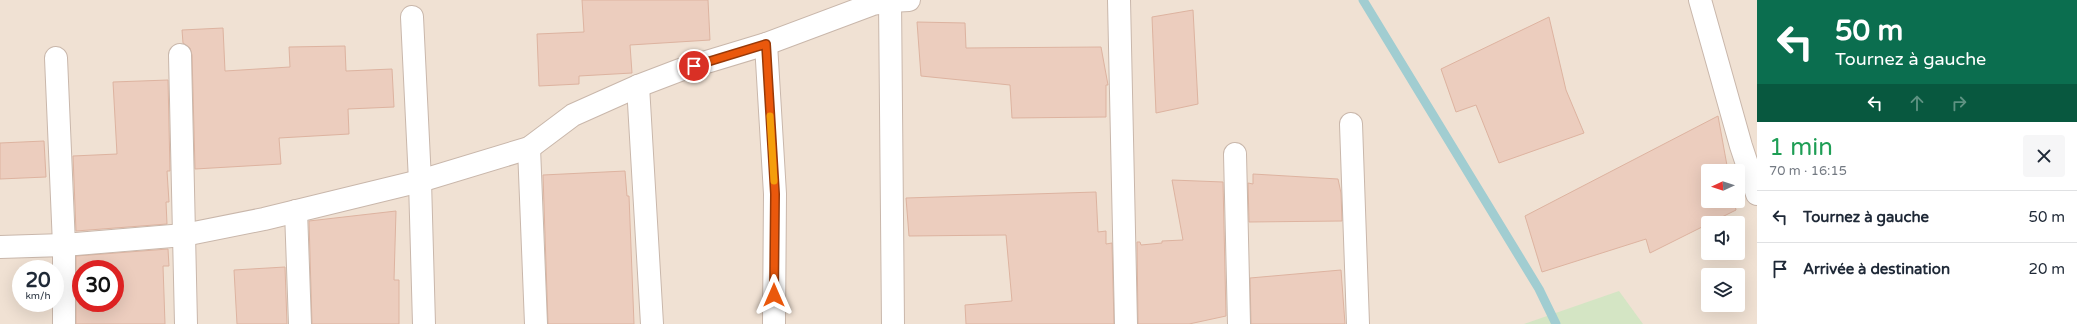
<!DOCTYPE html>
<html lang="fr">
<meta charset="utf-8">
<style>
:root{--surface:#fff;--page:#f6f6f7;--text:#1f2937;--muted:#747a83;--line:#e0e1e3}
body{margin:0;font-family:"Varela Round",sans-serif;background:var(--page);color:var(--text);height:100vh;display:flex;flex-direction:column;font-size:15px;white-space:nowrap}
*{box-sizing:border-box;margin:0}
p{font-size:13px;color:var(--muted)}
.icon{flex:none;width:22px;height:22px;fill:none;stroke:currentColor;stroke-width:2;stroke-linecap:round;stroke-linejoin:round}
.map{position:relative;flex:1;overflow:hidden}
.sheet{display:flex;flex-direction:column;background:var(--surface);width:320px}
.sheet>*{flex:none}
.top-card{background:#0b6e4f;color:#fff;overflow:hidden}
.needle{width:26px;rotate:267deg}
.fabs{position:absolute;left:1701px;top:164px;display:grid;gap:8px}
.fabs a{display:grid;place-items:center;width:44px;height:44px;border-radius:4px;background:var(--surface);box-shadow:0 4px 16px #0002;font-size:20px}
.speed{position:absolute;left:12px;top:260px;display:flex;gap:8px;font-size:20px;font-weight:700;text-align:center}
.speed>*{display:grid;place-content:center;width:52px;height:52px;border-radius:50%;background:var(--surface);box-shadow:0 4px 16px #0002;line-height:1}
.speed small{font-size:10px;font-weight:400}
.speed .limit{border:6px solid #d22;background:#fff;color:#111}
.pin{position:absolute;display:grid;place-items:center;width:34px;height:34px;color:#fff;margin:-17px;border:2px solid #fff;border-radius:50%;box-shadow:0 1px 4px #0007}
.me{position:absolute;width:44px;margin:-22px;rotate:0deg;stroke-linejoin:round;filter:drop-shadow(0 0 3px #0008)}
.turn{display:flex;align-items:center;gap:14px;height:84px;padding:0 12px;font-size:18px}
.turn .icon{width:52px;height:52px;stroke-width:2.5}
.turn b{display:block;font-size:28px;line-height:34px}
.lanes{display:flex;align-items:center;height:38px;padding:0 12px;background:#0003;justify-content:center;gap:20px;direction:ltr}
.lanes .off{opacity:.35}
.round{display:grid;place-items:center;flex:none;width:42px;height:42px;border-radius:4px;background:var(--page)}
.head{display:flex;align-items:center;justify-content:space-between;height:68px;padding:0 12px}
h1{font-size:24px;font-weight:600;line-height:30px;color:#1e9e55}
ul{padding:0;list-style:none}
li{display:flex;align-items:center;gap:12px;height:52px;padding:0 12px;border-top:1px solid var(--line)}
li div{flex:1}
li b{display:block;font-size:15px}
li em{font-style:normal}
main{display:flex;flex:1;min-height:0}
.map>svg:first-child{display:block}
</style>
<main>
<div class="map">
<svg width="1757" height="324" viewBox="0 0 1757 324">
<rect width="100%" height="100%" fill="#faefe3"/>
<path fill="#f0e1d3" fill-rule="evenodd" d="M 0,0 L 1757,0 L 1757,324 L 0,324 ZM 1708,171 L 1738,171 L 1738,201 L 1708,201 ZM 1708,223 L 1738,223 L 1738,253 L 1708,253 ZM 21,269 L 55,269 L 55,303 L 21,303 ZM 81,269 L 115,269 L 115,303 L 81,303 ZM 1708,275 L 1738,275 L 1738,305 L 1708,305 Z"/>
<path fill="#d4e5c4" d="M 1619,291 L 1643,324 L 1524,324 Z"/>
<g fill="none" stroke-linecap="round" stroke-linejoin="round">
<path stroke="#a1cdd1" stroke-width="9" d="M 1363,0 L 1539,289 L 1556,324"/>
</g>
<g fill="#eccdbe" stroke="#ddb3a0" fill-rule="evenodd">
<path d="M 582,0 L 708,0 L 710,40 L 630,45 L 632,73 L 579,76 L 579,84 L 539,86 L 537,34 L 584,32 Z"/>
<path d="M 1193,10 L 1198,104 L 1156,113 L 1152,17 Z"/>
<path d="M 1549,17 L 1566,90 L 1584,133 L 1499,163 L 1476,105 L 1456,112 L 1441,69 Z"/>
<path d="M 917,22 L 965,23 L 966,48 L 1101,47 L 1108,85 L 1106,85 L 1106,117 L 1012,118 L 1010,85 L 921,76 Z"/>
<path d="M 223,28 L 225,71 L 290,67 L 289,47 L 345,46 L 346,71 L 392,69 L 394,107 L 348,109 L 349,134 L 279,138 L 281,164 L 195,169 L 192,55 L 190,48 L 183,43 L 182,30 Z"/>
<path d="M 168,80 L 170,171 L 167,171 L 169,202 L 166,202 L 167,224 L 76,231 L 73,156 L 117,154 L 113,82 Z"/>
<path d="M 1718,116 L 1728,171 L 1708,171 L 1708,201 L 1734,201 L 1736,210 L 1650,253 L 1646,239 L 1542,272 L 1525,216 Z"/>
<path d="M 44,141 L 46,177 L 0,179 L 0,143 Z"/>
<path d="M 625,171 L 627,196 L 629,196 L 634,324 L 548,324 L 543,175 Z"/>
<path d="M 1253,174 L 1338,179 L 1341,193 L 1342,221 L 1249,222 L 1248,183 L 1253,184 Z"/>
<path d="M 1172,180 L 1223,182 L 1226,316 L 1189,324 L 1138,324 L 1137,242 L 1140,242 L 1141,245 L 1162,243 L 1162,241 L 1183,240 Z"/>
<path d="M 1096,192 L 1098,232 L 1106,231 L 1106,244 L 1112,243 L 1114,324 L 966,324 L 965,305 L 1012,301 L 1006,235 L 909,236 L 906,198 Z"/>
<path d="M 396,211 L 394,280 L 399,280 L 399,324 L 312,324 L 309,221 Z"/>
<path d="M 168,249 L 169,266 L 163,266 L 165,324 L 76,324 L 76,256 ZM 81,269 L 115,269 L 115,303 L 81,303 Z"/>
<path d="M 285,267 L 287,324 L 237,324 L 234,270 Z"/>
<path d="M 1341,270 L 1345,324 L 1251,324 L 1250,278 Z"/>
</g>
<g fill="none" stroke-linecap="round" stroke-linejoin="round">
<defs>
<g id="minor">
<path d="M 890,0 L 893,324"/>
<path d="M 1119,0 L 1126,324"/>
<path d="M 1700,0 L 1741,146 L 1757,194"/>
<path d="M 412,17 L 420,181 L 424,324"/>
<path d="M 766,44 L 775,194 L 774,324"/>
<path d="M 180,55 L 186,324"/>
<path d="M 56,58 L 64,245 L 64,324"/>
<path d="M 638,86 L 652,324"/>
<path d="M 1351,124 L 1358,324"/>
<path d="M 529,148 L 536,324"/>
<path d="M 1235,154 L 1239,324"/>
<path d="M 296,211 L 300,324"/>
<path d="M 0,247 L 64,245 L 184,235 L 264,219 L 420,181 L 529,148 L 573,115 L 638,86 L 680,70 L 766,44 L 873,4 L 890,1 L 909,0"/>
</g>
</defs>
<use href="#minor" stroke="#c9b7ab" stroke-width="24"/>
<use href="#minor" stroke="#fff" stroke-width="22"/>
</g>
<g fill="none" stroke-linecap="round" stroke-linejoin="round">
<defs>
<path id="route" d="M 694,66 L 766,44 L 775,194 L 774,295"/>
</defs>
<use href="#route" stroke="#983908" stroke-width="10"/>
<use href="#route" stroke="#ea580c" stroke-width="7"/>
<path stroke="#f59e0b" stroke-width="7" d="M 770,116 L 774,181"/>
</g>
</svg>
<div class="fabs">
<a><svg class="needle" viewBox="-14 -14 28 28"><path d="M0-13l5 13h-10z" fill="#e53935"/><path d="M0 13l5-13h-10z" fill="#747a83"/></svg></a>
<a><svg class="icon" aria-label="sound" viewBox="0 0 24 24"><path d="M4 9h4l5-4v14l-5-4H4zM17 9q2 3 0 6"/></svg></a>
<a><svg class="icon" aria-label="layers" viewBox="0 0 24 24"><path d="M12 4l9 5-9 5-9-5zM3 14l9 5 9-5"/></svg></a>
</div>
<div class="speed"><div>20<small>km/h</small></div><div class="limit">30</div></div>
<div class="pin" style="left:694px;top:66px;background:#d93025"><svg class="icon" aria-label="arrive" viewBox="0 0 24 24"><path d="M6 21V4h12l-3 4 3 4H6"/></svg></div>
<svg class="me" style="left:774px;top:295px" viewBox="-20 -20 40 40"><path d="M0-17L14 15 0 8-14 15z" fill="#ea580c" stroke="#fff" stroke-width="4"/></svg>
</div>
<section class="sheet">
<div class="top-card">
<div class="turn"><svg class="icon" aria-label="left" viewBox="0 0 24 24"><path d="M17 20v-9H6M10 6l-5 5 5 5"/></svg><div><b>50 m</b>Tournez à gauche</div></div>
<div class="lanes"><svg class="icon" aria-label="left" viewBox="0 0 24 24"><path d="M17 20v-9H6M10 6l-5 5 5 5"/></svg><svg class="icon off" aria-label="ahead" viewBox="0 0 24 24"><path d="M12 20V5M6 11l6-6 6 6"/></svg><svg class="icon off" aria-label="right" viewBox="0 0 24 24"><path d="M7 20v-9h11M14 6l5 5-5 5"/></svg></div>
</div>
<div class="head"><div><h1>1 min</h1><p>70 m · 16:15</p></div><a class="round"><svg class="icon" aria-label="close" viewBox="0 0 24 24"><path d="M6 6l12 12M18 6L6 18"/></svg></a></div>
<ul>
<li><svg class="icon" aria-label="left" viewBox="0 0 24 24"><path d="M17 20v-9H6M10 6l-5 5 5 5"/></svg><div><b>Tournez à gauche</b></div><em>50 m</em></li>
<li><svg class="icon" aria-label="arrive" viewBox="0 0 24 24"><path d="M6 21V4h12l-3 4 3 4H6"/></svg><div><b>Arrivée à destination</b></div><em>20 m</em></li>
</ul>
</section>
</main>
